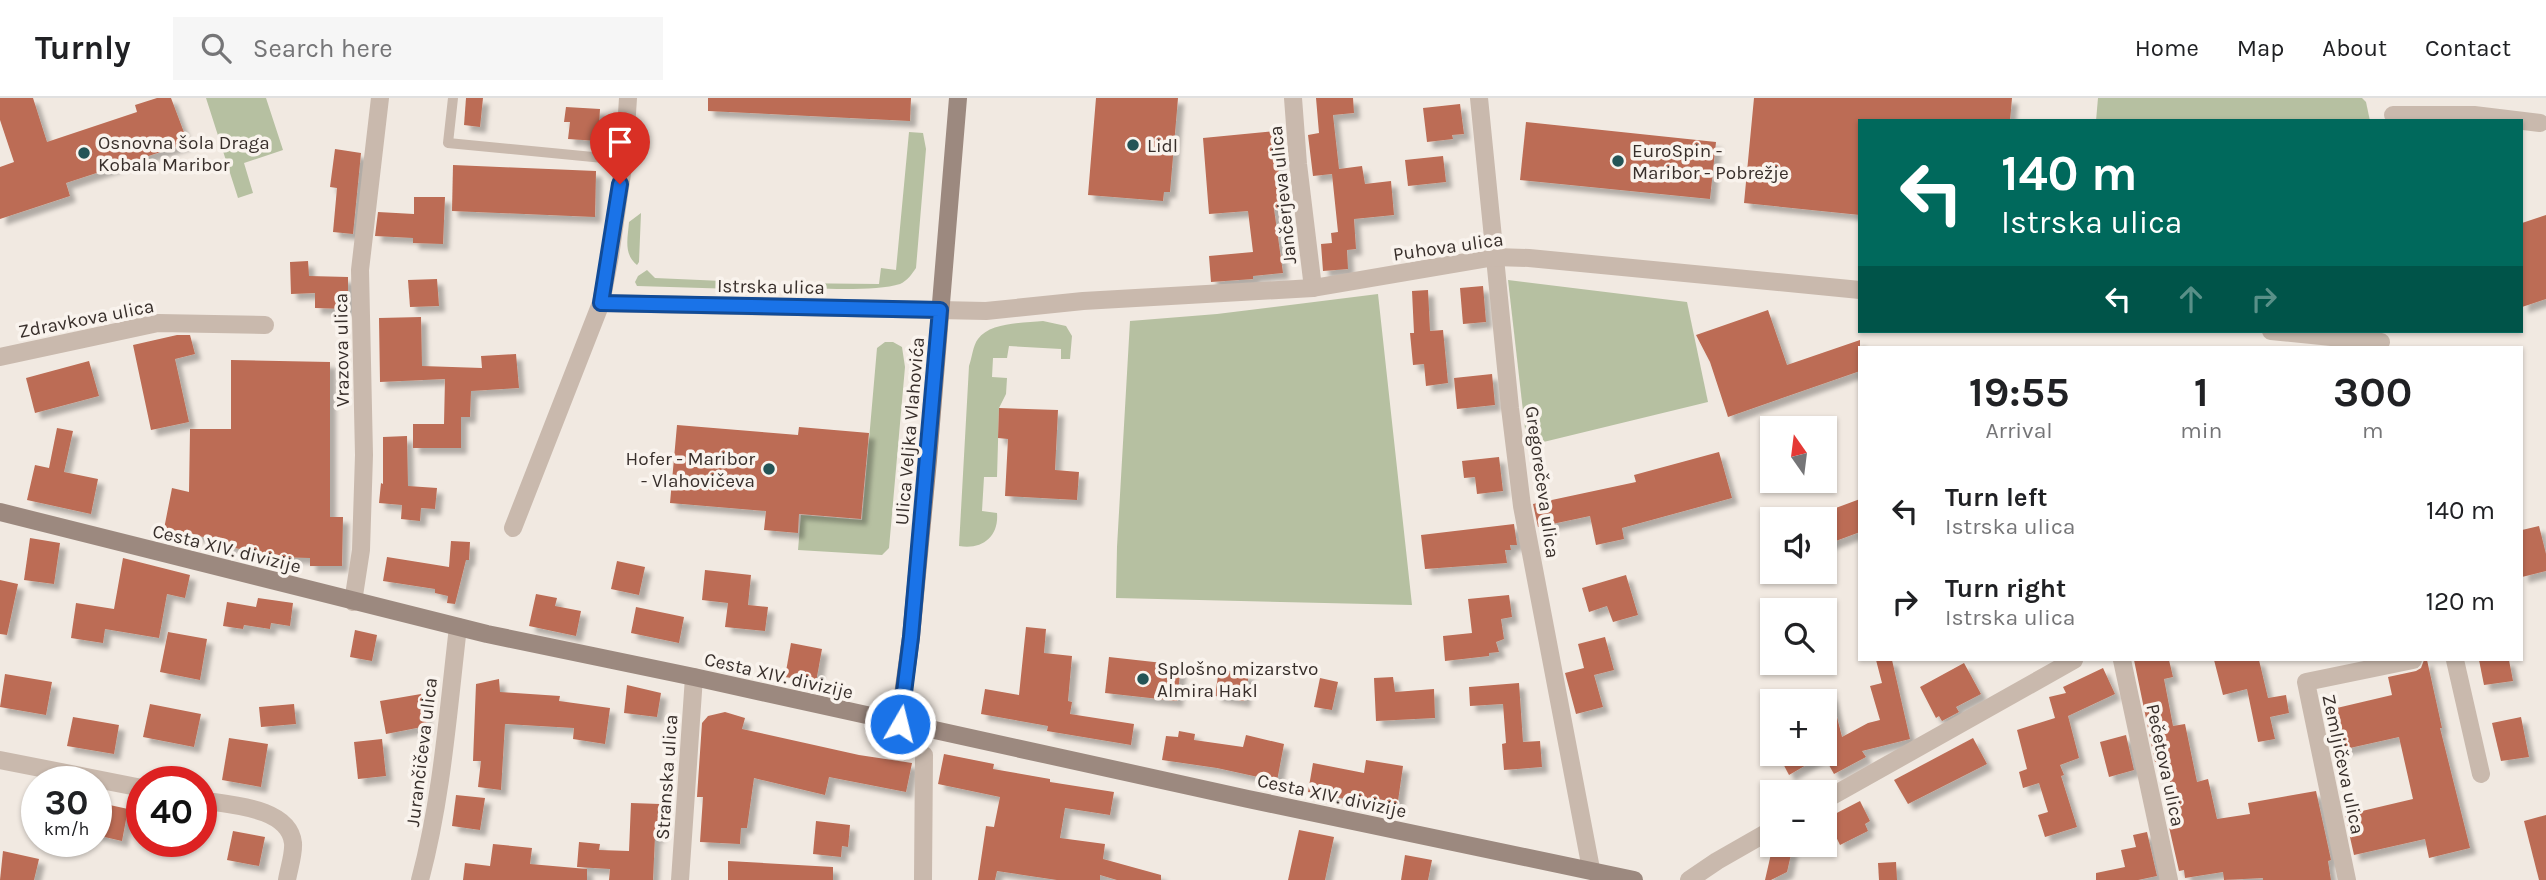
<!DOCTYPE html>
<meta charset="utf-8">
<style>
:root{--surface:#fff;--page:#f6f6f6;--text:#202124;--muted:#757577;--line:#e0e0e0}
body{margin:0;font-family:Karla,sans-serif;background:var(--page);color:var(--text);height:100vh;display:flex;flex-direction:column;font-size:26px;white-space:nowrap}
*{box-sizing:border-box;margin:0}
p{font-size:23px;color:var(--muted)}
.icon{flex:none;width:38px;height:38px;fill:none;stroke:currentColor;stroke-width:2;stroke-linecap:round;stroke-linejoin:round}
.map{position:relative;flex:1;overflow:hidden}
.side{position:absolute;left:1858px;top:248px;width:665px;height:315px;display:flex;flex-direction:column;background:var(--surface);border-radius:0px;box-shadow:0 2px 5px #0004}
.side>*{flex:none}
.banner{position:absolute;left:1858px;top:21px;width:665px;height:214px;border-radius:0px;box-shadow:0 2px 5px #0004;background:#00695c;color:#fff;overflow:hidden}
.needle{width:46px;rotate:346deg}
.fabs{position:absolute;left:1760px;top:318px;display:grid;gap:14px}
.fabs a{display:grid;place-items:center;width:77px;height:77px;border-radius:0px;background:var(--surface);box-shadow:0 2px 5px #0004;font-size:35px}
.speed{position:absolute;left:21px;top:668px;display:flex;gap:14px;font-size:35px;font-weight:700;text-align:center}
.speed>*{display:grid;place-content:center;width:91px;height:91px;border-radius:50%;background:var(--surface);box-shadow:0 2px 5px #0004;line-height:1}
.speed small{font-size:18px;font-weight:400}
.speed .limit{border:10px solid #d22;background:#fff;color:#111}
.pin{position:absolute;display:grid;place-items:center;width:60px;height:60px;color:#fff;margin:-72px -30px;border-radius:50% 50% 50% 0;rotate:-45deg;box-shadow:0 0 7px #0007}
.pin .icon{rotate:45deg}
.me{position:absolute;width:77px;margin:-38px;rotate:8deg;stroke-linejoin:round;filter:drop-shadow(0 0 5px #0008)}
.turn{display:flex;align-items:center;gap:24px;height:147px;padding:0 28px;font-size:32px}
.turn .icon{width:91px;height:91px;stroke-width:2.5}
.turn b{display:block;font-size:49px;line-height:60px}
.lanes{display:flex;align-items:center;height:66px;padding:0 28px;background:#0003;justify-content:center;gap:35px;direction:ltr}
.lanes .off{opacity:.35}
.eta{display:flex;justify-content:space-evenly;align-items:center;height:119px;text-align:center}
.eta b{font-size:42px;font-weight:700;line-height:49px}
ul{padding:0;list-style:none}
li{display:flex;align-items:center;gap:21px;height:91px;padding:0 28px}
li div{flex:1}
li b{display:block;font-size:26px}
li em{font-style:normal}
header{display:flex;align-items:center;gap:42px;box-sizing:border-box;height:98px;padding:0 35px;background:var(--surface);border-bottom:2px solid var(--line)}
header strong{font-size:33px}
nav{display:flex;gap:38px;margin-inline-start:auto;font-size:24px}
.search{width:490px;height:63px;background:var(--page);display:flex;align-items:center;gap:18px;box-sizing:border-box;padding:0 24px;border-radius:0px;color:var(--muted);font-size:26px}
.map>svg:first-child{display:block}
</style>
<header>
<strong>Turnly</strong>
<div class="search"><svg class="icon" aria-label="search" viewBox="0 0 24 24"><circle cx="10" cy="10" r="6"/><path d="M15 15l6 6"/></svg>Search here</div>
<nav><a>Home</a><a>Map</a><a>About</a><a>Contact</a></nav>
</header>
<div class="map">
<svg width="2546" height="782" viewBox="0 0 2546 782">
<defs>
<filter id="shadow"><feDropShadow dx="6" dy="6" stdDeviation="2" flood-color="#0004"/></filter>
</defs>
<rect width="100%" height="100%" fill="#f1e9e1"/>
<g fill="#b6c0a1">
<path d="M 206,0 L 266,0 L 283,52 L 244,65 L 253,95 L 238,100 Z"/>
<path d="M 2098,0 L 2362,0 L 2366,4 L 2370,23 L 2096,23 Z"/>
<path d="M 909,34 L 923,35 L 926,51 L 916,170 C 912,176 907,183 900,186 C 876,194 815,190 787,190 L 784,185 L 879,186 L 881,170 L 896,172 Z"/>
<path d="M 641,115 L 639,164 L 637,167 C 623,156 628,139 629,124 Z"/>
<path d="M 647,172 L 655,180 L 745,184 L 744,188 L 735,191 L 637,188 L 635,184 L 638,178 Z"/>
<path d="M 1508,182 L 1687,204 L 1708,304 L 1527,348 Z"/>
<path d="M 1378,196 L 1412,507 L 1116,500 L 1117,449 L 1130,223 L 1217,216 Z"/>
<path d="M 1043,223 L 1066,228 L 1072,238 L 1070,261 L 1061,261 L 1061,251 L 1009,248 L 1007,260 L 993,260 L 992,279 L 1007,280 L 1006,296 L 999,310 L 997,379 L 984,379 L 982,413 L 997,415 C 999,439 982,452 959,448 L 969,268 C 972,260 973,247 978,241 C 990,224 1024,225 1043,223 Z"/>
<path d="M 885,244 L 893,244 L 902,249 L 905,269 L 889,450 L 882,457 L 798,452 L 801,417 L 862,422 L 877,250 Z"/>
</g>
<g fill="#bc6c54" filter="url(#shadow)">
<path d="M 0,0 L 33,0 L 47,44 L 137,14 L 135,7 L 157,0 L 171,0 L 188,45 L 66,85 L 70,98 L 0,121 L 0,69 L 14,64 L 0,22 Z"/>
<path d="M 466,0 L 483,0 L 480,29 L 464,27 Z"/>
<path d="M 708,0 L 911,0 L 910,23 L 708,13 Z"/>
<path d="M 1096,0 L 1178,0 L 1170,94 L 1164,94 L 1163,103 L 1088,97 Z"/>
<path d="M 1316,0 L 1353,0 L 1354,15 L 1333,17 L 1339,71 L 1362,68 L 1365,86 L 1391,83 L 1394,117 L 1354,121 L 1356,151 L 1347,152 L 1348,171 L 1323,173 L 1321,146 L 1332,145 L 1331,135 L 1338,134 L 1332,76 L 1313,78 L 1308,37 L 1319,35 Z"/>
<path d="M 1754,0 L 2012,0 L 2010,23 L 1860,23 L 1860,117 L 1744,105 Z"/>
<path d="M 1460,6 L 1464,36 L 1452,37 L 1453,41 L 1427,44 L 1423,10 Z"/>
<path d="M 566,9 L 600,11 L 598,43 L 568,41 L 570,24 L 564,24 Z"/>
<path d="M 1526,24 L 1716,44 L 1710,101 L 1520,82 Z"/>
<path d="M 1276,33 L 1282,110 L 1274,111 L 1283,175 L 1253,178 L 1253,181 L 1211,184 L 1209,158 L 1253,154 L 1248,113 L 1209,116 L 1203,40 Z"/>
<path d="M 335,51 L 361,55 L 353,136 L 333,134 L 337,90 L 330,89 Z"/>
<path d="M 1443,58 L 1446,84 L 1408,88 L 1405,62 Z"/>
<path d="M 453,67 L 596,73 L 595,119 L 452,113 Z"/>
<path d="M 414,99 L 445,99 L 443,146 L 413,145 L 413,140 L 375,138 L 378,114 L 414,116 Z"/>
<path d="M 2546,117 L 2546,201 L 2522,209 L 2522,125 Z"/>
<path d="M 308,163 L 309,178 L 348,179 L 348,211 L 315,210 L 315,195 L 291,196 L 290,164 Z"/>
<path d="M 437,181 L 439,208 L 410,209 L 408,182 Z"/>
<path d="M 1483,188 L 1486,224 L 1463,226 L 1460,190 Z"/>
<path d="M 1428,192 L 1430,233 L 1443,232 L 1448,285 L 1426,288 L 1424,266 L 1413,267 L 1410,235 L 1414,235 L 1412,193 Z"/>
<path d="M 1768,212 L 1787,267 L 1860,242 L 1860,273 L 1728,319 L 1710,264 L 1696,237 Z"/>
<path d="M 421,219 L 422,268 L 482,270 L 481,258 L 516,256 L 519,290 L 471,293 L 470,319 L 461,319 L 461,350 L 413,350 L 413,326 L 444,326 L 445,281 L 380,284 L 379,220 Z"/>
<path d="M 177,237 L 190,237 L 195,256 L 175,261 L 189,324 L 151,332 L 133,247 Z"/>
<path d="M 231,262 L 330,264 L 330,419 L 343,419 L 342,468 L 310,468 L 310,460 L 276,459 L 217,446 L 218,442 L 164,431 L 172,390 L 189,394 L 190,331 L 231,331 Z"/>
<path d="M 89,263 L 99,298 L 35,315 L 26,280 Z"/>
<path d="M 1492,276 L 1495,307 L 1457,311 L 1454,280 Z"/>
<path d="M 999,310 L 1058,312 L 1055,372 L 1079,374 L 1077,402 L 1005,398 L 1008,341 L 998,340 Z"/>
<path d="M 677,327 L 798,337 L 799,329 L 869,335 L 861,421 L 799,416 L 798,435 L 764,432 L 766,413 L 670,405 Z"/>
<path d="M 57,330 L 73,333 L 64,374 L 98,381 L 91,416 L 27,402 L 35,367 L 49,370 Z"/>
<path d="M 407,338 L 408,388 L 437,390 L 435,411 L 421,410 L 420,423 L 401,421 L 402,407 L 379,405 L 381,385 L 383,386 L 383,339 Z"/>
<path d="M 1719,354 L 1732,400 L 1622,430 L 1624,441 L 1596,447 L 1590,418 L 1538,429 L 1533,406 L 1636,384 L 1634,377 Z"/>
<path d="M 1499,359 L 1503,393 L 1477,396 L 1475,379 L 1464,380 L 1462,363 Z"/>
<path d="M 1860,401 L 1860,434 L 1825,447 L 1825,414 Z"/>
<path d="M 1514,426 L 1517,447 L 1510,447 L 1511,452 L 1505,452 L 1507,465 L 1425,471 L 1421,437 Z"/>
<path d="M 2539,428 L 2546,456 L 2546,473 L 2522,479 L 2522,432 Z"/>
<path d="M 30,440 L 60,445 L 54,486 L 24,482 Z"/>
<path d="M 451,443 L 470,444 L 469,462 L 466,462 L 455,506 L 447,505 L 448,498 L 435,495 L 435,491 L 383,483 L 387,459 L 449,469 Z"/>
<path d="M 123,460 L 190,477 L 185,500 L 167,496 L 159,540 L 105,531 L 103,545 L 71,540 L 76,505 L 114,511 Z"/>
<path d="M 617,463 L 645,469 L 639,497 L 611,491 Z"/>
<path d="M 705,472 L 751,477 L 748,507 L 768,509 L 765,533 L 725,529 L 728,505 L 702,502 Z"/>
<path d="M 1626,477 L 1638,517 L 1613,524 L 1607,508 L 1589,514 L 1582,490 Z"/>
<path d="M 0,482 L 18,486 L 7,537 L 0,536 Z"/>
<path d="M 536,496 L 557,500 L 555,508 L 581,513 L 576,538 L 529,528 Z"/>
<path d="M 1509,497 L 1512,519 L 1501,521 L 1504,541 L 1496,544 L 1499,554 L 1489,555 L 1489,558 L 1445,563 L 1443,538 L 1472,535 L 1468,501 Z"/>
<path d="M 258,500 L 293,505 L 290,528 L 271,525 L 270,531 L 244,527 L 243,531 L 223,528 L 227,504 L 256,509 Z"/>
<path d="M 636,509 L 684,519 L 679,545 L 631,535 Z"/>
<path d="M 1026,529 L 1046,531 L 1044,555 L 1072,558 L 1068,603 L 1072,604 L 1070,616 L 1134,626 L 1131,647 L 1047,633 L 1048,628 L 981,616 L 985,591 L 1019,597 Z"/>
<path d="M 355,532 L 377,537 L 372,563 L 350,559 Z"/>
<path d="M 168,534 L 207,541 L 200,582 L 160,574 Z"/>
<path d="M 1605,539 L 1614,572 L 1594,577 L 1603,609 L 1576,616 L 1565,575 L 1584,570 L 1578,546 Z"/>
<path d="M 791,545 L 822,551 L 816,584 L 785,579 Z"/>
<path d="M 1109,559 L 1181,567 L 1177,603 L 1105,595 Z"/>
<path d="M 1876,562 L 1892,562 L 1910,641 L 1862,653 L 1866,659 L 1834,676 L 1825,660 L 1825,597 L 1831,596 L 1842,639 L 1868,625 L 1880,622 L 1870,588 L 1882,585 Z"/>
<path d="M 2134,562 L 2169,562 L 2173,579 L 2164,581 L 2173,628 L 2185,626 L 2197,684 L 2208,681 L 2217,721 L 2250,716 L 2248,705 L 2316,693 L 2331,762 L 2328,763 L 2331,782 L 2263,782 L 2263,780 L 2224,782 L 2223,774 L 2185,780 L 2184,772 L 2179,773 L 2169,729 L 2180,727 L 2165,662 L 2155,664 Z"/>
<path d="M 2214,562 L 2259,562 L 2268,600 L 2286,597 L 2289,615 L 2270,619 L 2275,641 L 2258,644 L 2247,591 L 2223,597 Z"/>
<path d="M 2424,562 L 2427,562 L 2442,630 L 2440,630 L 2470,750 L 2429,760 L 2425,741 L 2354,757 L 2345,717 L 2413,701 L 2399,639 L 2332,654 L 2324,613 L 2392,597 L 2388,579 L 2416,573 L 2421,570 Z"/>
<path d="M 2479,562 L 2509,562 L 2513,583 L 2484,587 Z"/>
<path d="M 1964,565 L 1981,596 L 1956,609 L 1959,614 L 1942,623 L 1939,618 L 1936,620 L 1920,589 Z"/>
<path d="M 2103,570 L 2115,596 L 2068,618 L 2079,660 L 2060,667 L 2064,677 L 2061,678 L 2077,729 L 2045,739 L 2038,717 L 2048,714 L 2039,685 L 2023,690 L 2019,674 L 2027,671 L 2017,632 L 2055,620 L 2049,599 L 2066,595 L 2063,589 Z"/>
<path d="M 1219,571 L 1249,576 L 1244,603 L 1215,598 Z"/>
<path d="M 5,576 L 52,584 L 46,617 L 0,609 Z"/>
<path d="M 1393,579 L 1395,594 L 1434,591 L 1435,620 L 1376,623 L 1374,580 Z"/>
<path d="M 1320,580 L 1338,584 L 1332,612 L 1314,609 Z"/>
<path d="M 499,581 L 500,594 L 560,598 L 559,603 L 610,610 L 605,646 L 573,641 L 574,630 L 505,626 L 501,692 L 478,689 L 481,663 L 473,663 L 476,586 Z"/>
<path d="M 1519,585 L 1523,644 L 1540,643 L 1542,669 L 1504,672 L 1502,646 L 1506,645 L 1503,606 L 1470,608 L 1469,589 Z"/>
<path d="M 627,587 L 661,595 L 657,619 L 624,615 Z"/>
<path d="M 421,596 L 427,628 L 386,636 L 380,603 Z"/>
<path d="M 150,606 L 201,616 L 194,649 L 143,639 Z"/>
<path d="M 294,606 L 296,626 L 261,629 L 259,609 Z"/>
<path d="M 725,614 L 745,620 L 742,631 L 859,657 L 912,665 L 906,694 L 829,679 L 825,697 L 754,680 L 747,730 L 741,730 L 740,746 L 700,744 L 703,699 L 697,699 L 702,625 L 708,618 Z"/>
<path d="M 73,619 L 119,627 L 114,656 L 67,648 Z"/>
<path d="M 2521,619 L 2529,659 L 2501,663 L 2492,625 Z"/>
<path d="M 1179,633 L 1195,636 L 1194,642 L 1243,649 L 1246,637 L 1284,646 L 1277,683 L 1217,670 L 1162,662 L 1166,638 L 1178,639 Z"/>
<path d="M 2126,637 L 2134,672 L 2109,679 L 2100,644 Z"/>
<path d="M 229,640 L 268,646 L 261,689 L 222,682 Z"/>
<path d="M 1973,640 L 1987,666 L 1908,706 L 1894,682 Z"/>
<path d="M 382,641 L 386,678 L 358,681 L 354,644 Z"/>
<path d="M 944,656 L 994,666 L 993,671 L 1050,681 L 1050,684 L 1114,694 L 1110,717 L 1065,710 L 1060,740 L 1105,746 L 1103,761 L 1161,777 L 1161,782 L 1117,782 L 1100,777 L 1100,782 L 1057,782 L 997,773 L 995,782 L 978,782 L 986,728 L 994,729 L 1000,699 L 938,686 Z"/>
<path d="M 1778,656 L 1825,656 L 1789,677 Z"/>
<path d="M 1366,662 L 1403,668 L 1397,710 L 1308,694 L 1313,665 L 1364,675 Z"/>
<path d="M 456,697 L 485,700 L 480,732 L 452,728 Z"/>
<path d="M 1860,703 L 1870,723 L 1865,726 L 1868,733 L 1840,747 L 1827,720 Z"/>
<path d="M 96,704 L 128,711 L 122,743 L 96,737 Z"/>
<path d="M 631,705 L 660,706 L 659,739 L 655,738 L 653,782 L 609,782 L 610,771 L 577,769 L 579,744 L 600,746 L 599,752 L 629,753 Z"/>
<path d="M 2546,717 L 2546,782 L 2539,782 L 2524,723 Z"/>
<path d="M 816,723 L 850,727 L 848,749 L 842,748 L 841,759 L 813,756 Z"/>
<path d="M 1299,732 L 1334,739 L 1325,782 L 1288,782 Z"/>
<path d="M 233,733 L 265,739 L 259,768 L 227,762 Z"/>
<path d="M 2147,734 L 2157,778 L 2138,782 L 2096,782 L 2096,775 L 2125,769 L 2121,752 L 2136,749 L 2133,737 Z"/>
<path d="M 493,746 L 532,750 L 530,766 L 587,771 L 587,782 L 463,782 L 465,765 L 490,768 Z"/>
<path d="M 1773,747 L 1792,752 L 1787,774 L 1771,782 L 1765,782 Z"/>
<path d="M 3,753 L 39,761 L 34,782 L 0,782 Z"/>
<path d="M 1405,757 L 1432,762 L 1428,782 L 1401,782 Z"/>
<path d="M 728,763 L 833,769 L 833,782 L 728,782 Z"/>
<path d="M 1896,764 L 1897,782 L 1879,782 L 1878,765 Z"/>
</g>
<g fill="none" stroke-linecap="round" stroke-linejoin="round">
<path stroke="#c9b9ad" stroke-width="10" d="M 453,0 L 448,45 L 624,62"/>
<g stroke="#c9b9ad" stroke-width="18">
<path d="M 1293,0 L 1298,66 L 1313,190"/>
<path d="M 1479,0 L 1510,310 L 1522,408 L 1591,771"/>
<path d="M 2393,17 L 2474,17 L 2540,25"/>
<path d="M 601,205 L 986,213 L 1083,203 L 1313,190 L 1495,159 L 1529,160 L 1860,192"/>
<path d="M 2271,233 L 2381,244"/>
<path d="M 0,259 L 158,225 L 265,227"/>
<path d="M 513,430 L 601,205 L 610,158 L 624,62 L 628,0"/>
<path d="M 353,504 L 361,452 L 364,357 L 360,172 L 380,0"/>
<path d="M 2122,562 L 2169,782"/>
<path d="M 2455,562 L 2481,676"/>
<path d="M 0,662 L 142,690"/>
<path d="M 201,702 C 230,707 289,709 293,745 C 294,756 289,770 287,782"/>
<path d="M 1825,702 L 2074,562"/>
<path d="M 420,782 C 442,700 448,614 458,529"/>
<path d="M 680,782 L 694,579"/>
<path d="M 923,782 L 924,657"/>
<path d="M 1689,782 L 1717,763 L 1773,731"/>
<path d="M 2347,782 L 2306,584 L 2413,562"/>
</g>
<g stroke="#9c897f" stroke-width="18">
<path d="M 0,414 L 487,536 L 694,579 L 1248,701 L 1634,782"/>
<path d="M 899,626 L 911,539 L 928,362 L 958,0"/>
</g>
</g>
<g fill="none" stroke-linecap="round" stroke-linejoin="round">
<defs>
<path id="route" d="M 620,86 L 601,205 L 940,212 L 911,539 L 900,626"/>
</defs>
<use href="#route" stroke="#114b97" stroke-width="18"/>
<use href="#route" stroke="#1a73e8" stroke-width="12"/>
</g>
<g fill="#245456" stroke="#f9f3ed" stroke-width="2.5">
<circle cx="1133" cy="47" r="7"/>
<circle cx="84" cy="55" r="7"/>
<circle cx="1618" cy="63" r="7"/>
<circle cx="769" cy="371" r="7"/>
<circle cx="1143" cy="581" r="7"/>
</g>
<g text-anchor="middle" stroke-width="7" stroke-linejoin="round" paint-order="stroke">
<g font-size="19" fill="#382f2b" stroke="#f9f3ed" text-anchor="start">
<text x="98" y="51">Osnovna šola Draga<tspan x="98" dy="22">Kobala Maribor</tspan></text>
<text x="1147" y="54">Lidl</text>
<text x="1632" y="59">EuroSpin -<tspan x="1632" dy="22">Maribor - Pobrežje</tspan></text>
<text x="755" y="367" text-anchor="end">Hofer - Maribor<tspan x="755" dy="22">- Vlahovičeva</tspan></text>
<text x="1157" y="577">Splošno mizarstvo<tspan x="1157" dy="22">Almira Hakl</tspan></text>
</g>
<g font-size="19" fill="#382f2b" stroke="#f9f3ed">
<text transform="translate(1282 97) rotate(-96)" y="7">Jančerjeva ulica</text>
<text transform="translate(1448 148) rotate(-8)" y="7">Puhova ulica</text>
<text transform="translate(771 188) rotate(1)" y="7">Istrska ulica</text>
<text transform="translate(86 220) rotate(-11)" y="7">Zdravkova ulica</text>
<text transform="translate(341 252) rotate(-91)" y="7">Vrazova ulica</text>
<text transform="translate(909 333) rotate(-85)" y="7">Ulica Veljka Vlahovića</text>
<text transform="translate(1543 384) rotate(82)" y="7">Gregorečeva ulica</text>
<text transform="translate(227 450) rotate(14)" y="7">Cesta XIV. divizije</text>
<text transform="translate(779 577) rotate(13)" y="7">Cesta XIV. divizije</text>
<text transform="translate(421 654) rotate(-83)" y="7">Jurančičeva ulica</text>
<text transform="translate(2344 666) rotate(78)" y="7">Zemljičeva ulica</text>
<text transform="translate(2166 667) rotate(78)" y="7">Pečetova ulica</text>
<text transform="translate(666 679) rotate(-86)" y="7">Stranska ulica</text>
<text transform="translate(1332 697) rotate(12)" y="7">Cesta XIV. divizije</text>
</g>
</g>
</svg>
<div class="fabs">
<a><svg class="needle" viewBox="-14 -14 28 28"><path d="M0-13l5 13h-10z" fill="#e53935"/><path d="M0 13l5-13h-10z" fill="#757577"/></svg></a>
<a><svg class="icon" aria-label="sound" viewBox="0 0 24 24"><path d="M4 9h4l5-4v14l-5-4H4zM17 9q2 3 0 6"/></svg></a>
<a><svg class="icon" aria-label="search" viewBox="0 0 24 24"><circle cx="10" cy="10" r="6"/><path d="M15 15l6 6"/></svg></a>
<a>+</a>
<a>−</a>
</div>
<div class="speed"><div>30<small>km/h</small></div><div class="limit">40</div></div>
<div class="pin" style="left:620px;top:86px;background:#d93025"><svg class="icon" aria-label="arrive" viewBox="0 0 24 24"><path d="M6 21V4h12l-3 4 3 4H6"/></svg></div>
<svg class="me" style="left:900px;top:626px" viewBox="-20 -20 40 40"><circle r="17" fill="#1a73e8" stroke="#fff" stroke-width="3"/><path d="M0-11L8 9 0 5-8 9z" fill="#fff"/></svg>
<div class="banner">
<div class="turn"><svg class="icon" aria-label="left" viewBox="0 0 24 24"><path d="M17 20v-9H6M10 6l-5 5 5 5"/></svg><div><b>140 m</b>Istrska ulica</div></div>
<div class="lanes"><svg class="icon" aria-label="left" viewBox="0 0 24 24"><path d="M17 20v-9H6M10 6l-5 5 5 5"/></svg><svg class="icon off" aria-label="ahead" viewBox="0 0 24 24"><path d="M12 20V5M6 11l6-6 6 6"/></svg><svg class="icon off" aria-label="right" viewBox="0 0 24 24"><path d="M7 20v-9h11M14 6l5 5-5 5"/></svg></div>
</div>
<section class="side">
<div class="eta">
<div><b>19:55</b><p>Arrival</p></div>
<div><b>1</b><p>min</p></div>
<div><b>300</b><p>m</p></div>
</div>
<ul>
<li><svg class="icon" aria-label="left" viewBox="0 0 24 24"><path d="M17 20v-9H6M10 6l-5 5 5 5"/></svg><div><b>Turn left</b><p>Istrska ulica</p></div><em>140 m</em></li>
<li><svg class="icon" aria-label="right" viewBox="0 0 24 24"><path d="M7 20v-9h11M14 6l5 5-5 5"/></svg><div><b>Turn right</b><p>Istrska ulica</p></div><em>120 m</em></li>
</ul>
</section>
</div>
